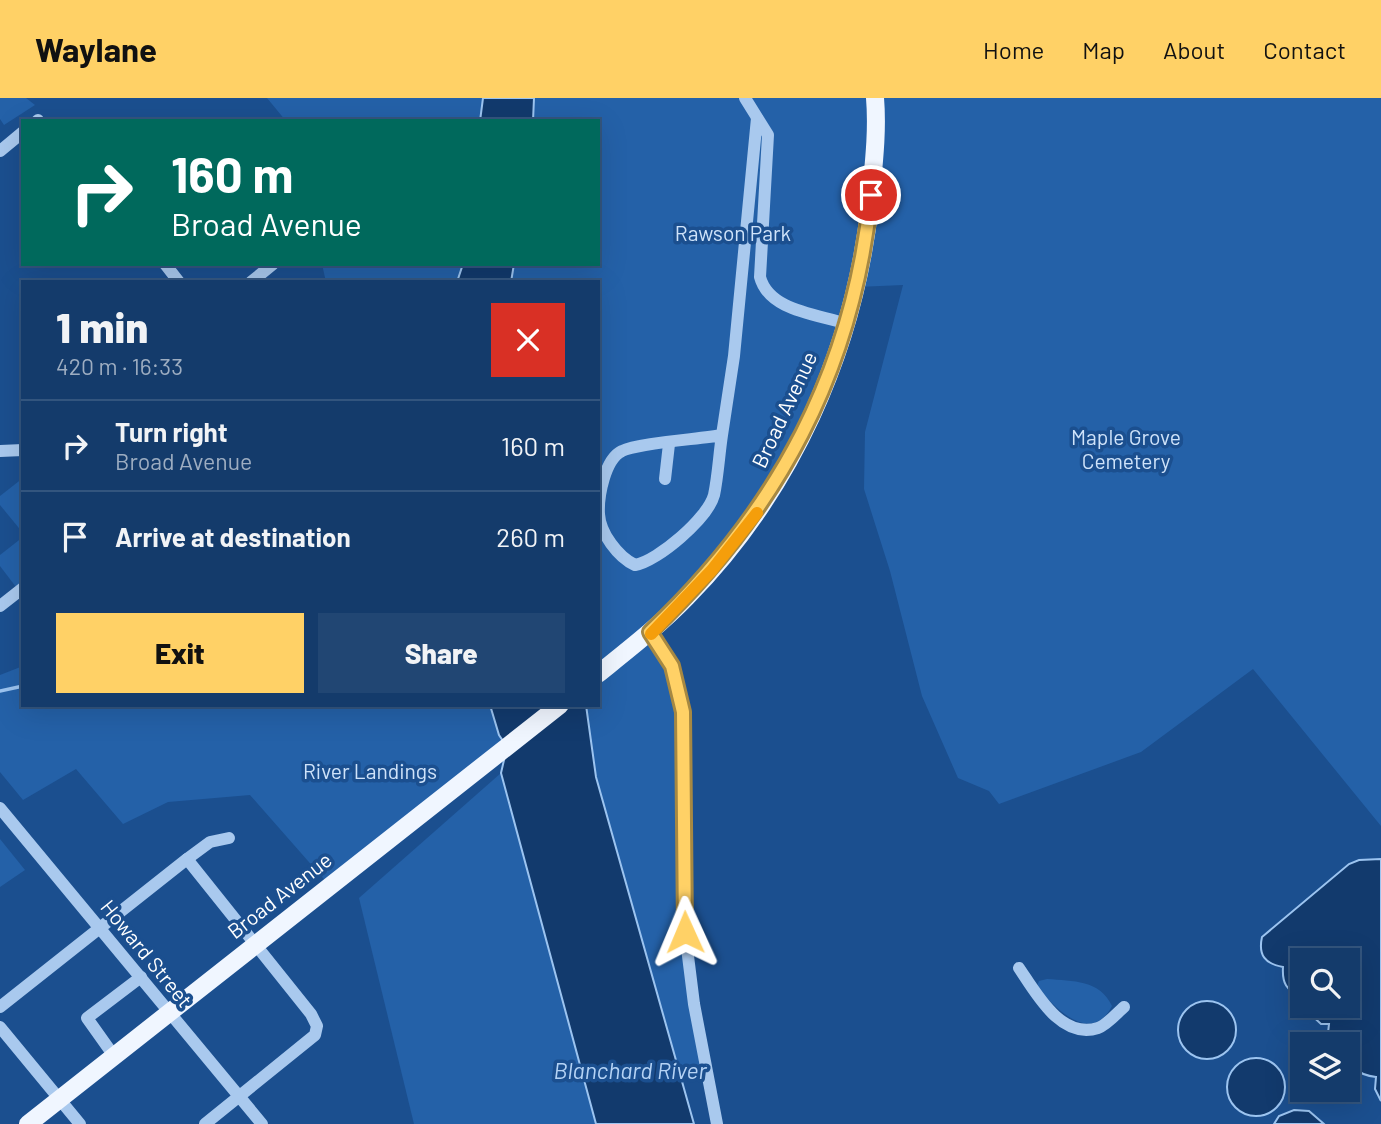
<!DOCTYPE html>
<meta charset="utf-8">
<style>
:root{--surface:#143b6b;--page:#214673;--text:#f1f3f6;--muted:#9dadc1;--line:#33557e;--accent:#ffd166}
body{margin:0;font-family:Barlow,sans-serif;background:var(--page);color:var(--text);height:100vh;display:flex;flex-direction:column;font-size:26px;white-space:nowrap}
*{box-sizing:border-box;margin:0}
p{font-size:23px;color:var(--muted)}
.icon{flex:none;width:38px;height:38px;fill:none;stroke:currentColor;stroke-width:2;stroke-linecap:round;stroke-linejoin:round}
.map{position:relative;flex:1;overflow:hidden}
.drawer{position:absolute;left:21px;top:182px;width:579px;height:427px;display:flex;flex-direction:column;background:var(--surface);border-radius:0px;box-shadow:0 7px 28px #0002,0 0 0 2px var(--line)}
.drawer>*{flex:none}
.hud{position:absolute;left:21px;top:21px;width:579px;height:147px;border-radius:0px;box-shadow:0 7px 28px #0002,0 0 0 2px var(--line);background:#00695c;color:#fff;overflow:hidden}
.buttons{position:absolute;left:1290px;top:850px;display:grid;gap:14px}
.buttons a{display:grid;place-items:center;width:70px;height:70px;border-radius:0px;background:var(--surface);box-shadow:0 7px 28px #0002,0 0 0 2px var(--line);font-size:35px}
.pin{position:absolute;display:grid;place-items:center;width:60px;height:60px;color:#fff;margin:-30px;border:4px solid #fff;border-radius:50%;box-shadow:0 2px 7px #0007}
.me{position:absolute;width:77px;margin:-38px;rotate:359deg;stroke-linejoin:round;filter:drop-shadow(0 0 5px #0008)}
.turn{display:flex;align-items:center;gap:24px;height:147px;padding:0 35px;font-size:32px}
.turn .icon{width:91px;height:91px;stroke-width:2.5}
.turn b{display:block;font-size:49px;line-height:60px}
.round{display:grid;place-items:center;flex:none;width:74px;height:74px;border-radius:0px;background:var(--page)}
.headline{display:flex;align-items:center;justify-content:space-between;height:119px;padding:0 35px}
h1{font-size:42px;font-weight:800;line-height:52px}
.button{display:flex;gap:14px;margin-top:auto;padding:14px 35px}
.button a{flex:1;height:80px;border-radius:0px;background:var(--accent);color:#111;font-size:28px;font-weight:800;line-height:80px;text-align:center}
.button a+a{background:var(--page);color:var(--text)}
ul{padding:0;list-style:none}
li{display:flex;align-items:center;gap:21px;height:91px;padding:0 35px;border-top:2px solid var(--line)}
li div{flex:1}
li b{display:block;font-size:26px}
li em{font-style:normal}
header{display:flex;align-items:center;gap:42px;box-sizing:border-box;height:98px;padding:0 35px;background:var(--accent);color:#111}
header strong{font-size:33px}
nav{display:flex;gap:38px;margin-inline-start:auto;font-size:24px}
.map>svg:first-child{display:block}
</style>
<header>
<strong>Waylane</strong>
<nav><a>Home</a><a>Map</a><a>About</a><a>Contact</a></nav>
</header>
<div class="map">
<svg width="1381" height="1026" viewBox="0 0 1381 1026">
<rect width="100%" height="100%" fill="#1b4f8f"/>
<g fill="#2461a8">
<path d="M 0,0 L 26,0 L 35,7 L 4,27 L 0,21 Z"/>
<path d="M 267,0 L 1381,0 L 1381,728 L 1253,571 L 1141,654 L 999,706 L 989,693 L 958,680 L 922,598 L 890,473 L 864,391 L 865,334 L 903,187 L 857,189 L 810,322 L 753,420 L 650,534 L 672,568 L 683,614 L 685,834 L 707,972 L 634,988 L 525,607 L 598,607 L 598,184 L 326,184 L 322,166 L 598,166 L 598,23 L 286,23 Z"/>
<path d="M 23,380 L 23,435 L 0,407 L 0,398 Z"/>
<path d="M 23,439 L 23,490 L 19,493 L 0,468 L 0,457 Z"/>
<path d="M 23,568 L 23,607 L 524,607 L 530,631 L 330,788 L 250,697 L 168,704 L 123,726 L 76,671 L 23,702 L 0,674 L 0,577 Z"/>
<path d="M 501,675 L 596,1026 L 414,1026 L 359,800 Z"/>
<path d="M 0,741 L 25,772 L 0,789 Z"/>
<path d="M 1047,881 C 1073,883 1100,882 1112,908 C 1091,948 1054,910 1037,888 L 1039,883 Z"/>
</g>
<g fill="#123a6d" stroke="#9cc4f0" stroke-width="2">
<path d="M 483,0 L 534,0 L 533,23 L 480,23 Z"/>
<path d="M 463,166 L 514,166 L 511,184 L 457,184 Z"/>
<path d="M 490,607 L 586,607 L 596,679 L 694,1026 L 596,1026 L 501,675 L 507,649 L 499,637 Z"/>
<path d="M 1381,761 L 1381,1003 L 1375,991 L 1376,979 C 1357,977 1350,969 1353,951 L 1348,951 L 1348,947 L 1335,947 L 1328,935 L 1329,926 L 1321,926 L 1306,912 L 1306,908 L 1348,908 L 1348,863 L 1302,863 L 1302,897 C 1286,894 1282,884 1283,869 C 1265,866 1258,857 1262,839 L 1349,766 L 1359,762 Z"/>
<circle cx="1207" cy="932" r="29"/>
<circle cx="1256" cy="989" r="29"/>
<path d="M 1294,1012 L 1309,1013 L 1324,1026 L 1274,1026 L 1279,1018 Z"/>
</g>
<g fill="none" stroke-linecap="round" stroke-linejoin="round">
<path stroke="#9cc4f0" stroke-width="3.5" d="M 0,593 L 23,588"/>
<g stroke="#a9c9ee" stroke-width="12">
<path d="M 745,0 L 768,37 L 760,179 C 769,213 817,216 847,226"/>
<path d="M 37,23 L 38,22"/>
<path d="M 0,53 L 23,34"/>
<path d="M 165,166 L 179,184"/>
<path d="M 251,184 L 273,166"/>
<path d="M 722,337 C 700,341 638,345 622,353 C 605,361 598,398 599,416 C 600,435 618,459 635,467 C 658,463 708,420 714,397 C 718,378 719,357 722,337 L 734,258 L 757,20"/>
<path d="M 0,353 L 23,352"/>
<path d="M 665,381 L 669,346"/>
<path d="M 0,508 L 23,490"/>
<path d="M 650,534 L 672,568 L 683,614 L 685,834 L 694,906 L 717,1026"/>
<path d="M 0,710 L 262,1026"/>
<path d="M 187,761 L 210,744 L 229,740"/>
<path d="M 1019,870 C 1036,895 1061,942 1098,930 C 1107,927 1117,915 1124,909"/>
<path d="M 0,909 L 187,761 L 311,916 L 317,928 L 315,937 L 205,1026"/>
<path d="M 0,929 L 80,1026"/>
<path d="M 114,958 L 87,920 L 141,879"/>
</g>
<g stroke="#f0f6ff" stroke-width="18">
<path d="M 598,576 C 629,551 660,527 687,499 C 791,393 854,253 870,106 C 873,72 878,35 875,0"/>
<path d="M 28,1026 L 560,607"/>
</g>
</g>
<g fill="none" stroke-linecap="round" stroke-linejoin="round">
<defs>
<path id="route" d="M 685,834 L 683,614 L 672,568 L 650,534 C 778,413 853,273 871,97"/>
</defs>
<use href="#route" stroke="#a68842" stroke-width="18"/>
<use href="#route" stroke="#ffd166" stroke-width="12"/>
<path stroke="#f59e0b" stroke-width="12" d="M 651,536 L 712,472 L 757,415"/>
</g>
<g text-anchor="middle" stroke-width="7" stroke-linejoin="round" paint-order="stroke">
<g font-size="21" fill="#cfe3fa" stroke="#1b4f8f">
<text x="733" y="143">Rawson Park</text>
<text x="1126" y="347">Maple Grove<tspan x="1126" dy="24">Cemetery</tspan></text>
<text x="370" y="681">River Landings</text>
</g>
<g font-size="21" fill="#fff" stroke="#1b4f8f">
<text transform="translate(785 312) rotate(-65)" y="7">Broad Avenue</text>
<text transform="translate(280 798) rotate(-38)" y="7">Broad Avenue</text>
<text transform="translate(146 856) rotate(51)" y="7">Howard Street</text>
</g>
<g font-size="23" font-style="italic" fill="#b5d3f5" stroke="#1b4f8f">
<text x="630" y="981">Blanchard River</text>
</g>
</g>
</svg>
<div class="buttons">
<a><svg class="icon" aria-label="search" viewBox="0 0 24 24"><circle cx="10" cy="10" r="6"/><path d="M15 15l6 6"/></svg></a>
<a><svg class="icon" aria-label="layers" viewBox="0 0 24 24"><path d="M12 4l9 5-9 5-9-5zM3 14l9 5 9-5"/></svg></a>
</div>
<div class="pin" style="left:871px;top:97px;background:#d93025"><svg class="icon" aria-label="arrive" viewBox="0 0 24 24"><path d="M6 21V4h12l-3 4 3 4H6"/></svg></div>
<svg class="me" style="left:685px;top:834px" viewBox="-20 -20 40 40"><path d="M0-17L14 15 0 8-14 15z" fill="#ffd166" stroke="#fff" stroke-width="4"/></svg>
<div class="hud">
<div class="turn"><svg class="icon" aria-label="right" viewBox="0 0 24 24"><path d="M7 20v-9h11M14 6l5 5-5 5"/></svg><div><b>160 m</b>Broad Avenue</div></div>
</div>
<section class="drawer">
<div class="headline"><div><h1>1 min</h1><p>420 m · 16:33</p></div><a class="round" style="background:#d93025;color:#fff"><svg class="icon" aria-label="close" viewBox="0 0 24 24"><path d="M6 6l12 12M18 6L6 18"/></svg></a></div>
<ul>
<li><svg class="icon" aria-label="right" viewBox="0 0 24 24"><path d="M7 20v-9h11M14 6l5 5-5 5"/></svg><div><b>Turn right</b><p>Broad Avenue</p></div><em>160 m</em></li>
<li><svg class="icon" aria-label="arrive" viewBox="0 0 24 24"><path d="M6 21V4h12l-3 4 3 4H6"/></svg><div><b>Arrive at destination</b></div><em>260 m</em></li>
</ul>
<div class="button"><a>Exit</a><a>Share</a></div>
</section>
</div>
